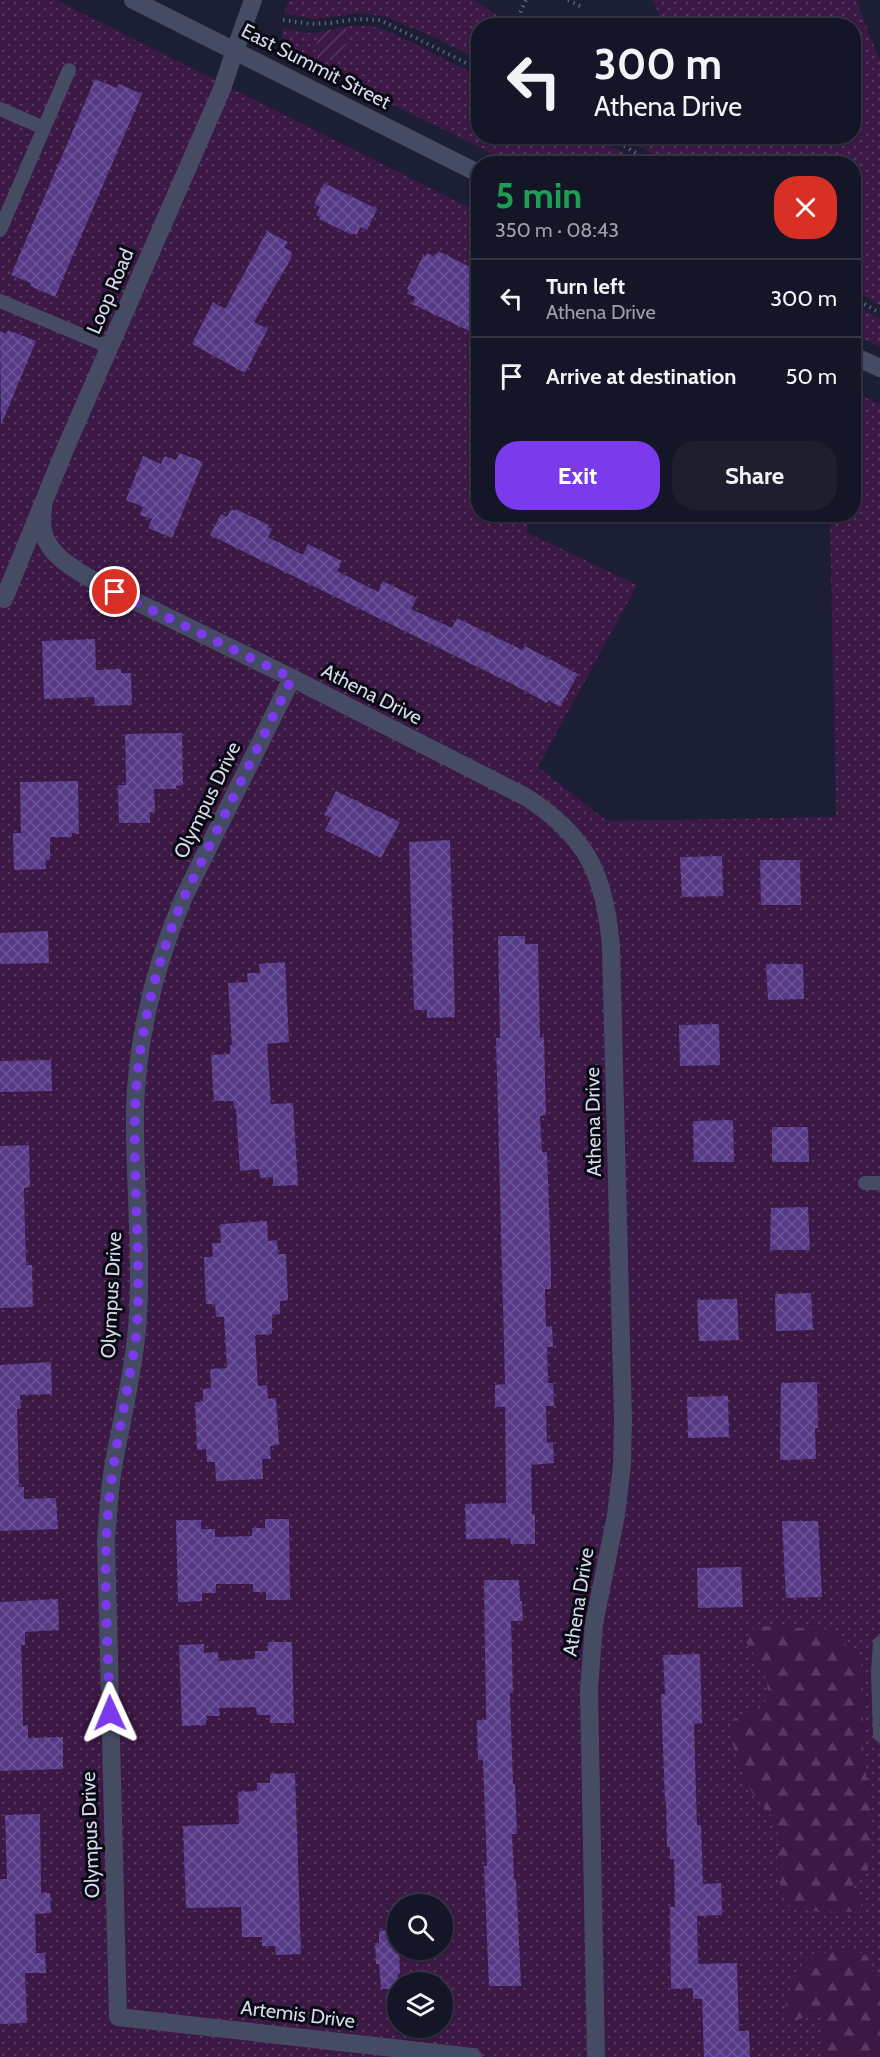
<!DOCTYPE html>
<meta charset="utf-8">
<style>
:root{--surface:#141627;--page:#1d1f2f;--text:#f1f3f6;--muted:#9d9fa7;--line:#333544;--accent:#7c3aed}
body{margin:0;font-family:Cabin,sans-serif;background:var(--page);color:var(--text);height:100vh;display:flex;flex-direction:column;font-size:22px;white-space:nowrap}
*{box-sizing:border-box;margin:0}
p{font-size:20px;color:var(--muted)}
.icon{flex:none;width:33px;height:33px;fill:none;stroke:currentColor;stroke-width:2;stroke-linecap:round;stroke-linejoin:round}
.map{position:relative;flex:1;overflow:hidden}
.panel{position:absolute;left:471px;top:156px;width:390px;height:366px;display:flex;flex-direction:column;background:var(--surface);border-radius:24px;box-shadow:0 2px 4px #0004,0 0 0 2px var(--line)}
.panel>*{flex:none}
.top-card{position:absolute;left:471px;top:18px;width:390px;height:126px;border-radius:24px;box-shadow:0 2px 4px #0004,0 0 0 2px var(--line);background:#141627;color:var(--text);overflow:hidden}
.fabs{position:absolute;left:387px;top:1894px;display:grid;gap:12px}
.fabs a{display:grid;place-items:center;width:66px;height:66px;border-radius:50%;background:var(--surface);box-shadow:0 2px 4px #0004,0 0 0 2px var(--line);font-size:30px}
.pin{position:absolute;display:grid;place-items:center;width:51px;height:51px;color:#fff;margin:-26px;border:3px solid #fff;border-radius:50%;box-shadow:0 2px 6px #0007}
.me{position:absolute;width:66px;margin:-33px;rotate:359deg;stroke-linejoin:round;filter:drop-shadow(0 0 4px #0008)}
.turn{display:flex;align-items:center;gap:21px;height:126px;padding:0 24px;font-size:27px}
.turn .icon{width:78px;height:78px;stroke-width:2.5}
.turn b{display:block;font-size:42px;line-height:51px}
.round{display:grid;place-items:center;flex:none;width:63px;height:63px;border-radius:24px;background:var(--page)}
.headline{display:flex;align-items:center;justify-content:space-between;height:102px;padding:0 24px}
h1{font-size:36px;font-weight:800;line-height:45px;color:#1e9e55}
.button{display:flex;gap:12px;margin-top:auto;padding:12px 24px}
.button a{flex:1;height:69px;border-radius:24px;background:var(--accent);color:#fff;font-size:24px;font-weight:800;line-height:69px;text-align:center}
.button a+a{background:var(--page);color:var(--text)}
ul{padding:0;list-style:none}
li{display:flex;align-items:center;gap:18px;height:78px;padding:0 24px;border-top:2px solid var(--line)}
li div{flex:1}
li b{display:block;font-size:22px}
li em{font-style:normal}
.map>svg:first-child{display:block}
</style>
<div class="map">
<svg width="880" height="2057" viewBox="0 0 880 2057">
<defs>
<pattern id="grass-dots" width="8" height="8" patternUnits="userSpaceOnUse" patternTransform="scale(1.5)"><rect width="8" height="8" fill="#3c1845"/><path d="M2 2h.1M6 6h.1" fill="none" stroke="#573960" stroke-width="1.8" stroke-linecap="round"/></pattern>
<pattern id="forest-firs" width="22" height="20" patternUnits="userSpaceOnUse" patternTransform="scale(1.5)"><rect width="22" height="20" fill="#3c1845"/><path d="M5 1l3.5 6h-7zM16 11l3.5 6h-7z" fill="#573960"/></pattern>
<pattern id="garden-furrows" width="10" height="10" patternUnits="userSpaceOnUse" patternTransform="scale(1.5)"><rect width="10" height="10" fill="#3c1845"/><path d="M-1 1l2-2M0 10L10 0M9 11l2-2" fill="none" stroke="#573960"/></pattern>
<pattern id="building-cross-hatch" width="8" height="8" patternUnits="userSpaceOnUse" patternTransform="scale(1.5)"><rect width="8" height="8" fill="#563987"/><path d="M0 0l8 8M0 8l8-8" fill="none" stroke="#6d5598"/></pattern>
</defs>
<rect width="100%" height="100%" fill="#1b1e34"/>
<g fill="url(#grass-dots)" fill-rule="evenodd">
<path d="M 0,0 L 56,0 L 478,212 L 478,514 L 533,515 L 526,532 L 637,585 L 538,767 L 607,821 L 836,817 L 830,515 L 854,514 L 854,393 L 880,404 L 880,2057 L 0,2057 ZM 398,1905 L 442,1905 L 442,1950 L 398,1950 ZM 398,1983 L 442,1983 L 442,2028 L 398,2028 Z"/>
<path d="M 289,0 L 474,0 L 498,16 L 494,25 L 478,26 L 478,60 L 440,40 L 387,17 L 359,13 L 315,19 L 284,13 Z"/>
<path d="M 653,0 L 856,0 L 880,61 L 880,306 L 854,289 L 854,164 L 668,163 L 623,137 L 854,136 L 854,26 L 663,25 Z"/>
<path d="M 347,26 L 372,26 L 395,34 L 478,76 L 478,136 L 595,137 L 641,163 L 512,163 L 286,53 L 282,37 L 283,28 L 307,33 L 321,32 L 315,48 L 344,47 Z"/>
<path d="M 854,304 L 880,319 L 880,347 L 854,334 Z"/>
</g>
<g fill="url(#forest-firs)">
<path d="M 755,1626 L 825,1629 L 837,1636 L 853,1652 L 861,1664 L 863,1693 L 863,1746 L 873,1839 L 868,1861 L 868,1873 L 852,1877 L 853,1889 L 861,1899 L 861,1912 L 810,1911 L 785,1904 L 777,1872 L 779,1835 L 771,1815 L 753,1794 L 740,1767 L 730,1735 L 730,1721 C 740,1717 754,1714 761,1707 C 779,1688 756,1657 745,1641 Z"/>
<path d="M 839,1949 L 850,1949 L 866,1955 L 880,1979 L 880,2057 L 824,2057 L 823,2020 L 814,2013 L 795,2021 L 784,2009 L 796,1973 L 807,1958 Z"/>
</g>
<path fill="url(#garden-furrows)" d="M 347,26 L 344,47 L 334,61 L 317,58 L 315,48 L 321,32 Z"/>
<g fill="url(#building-cross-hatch)">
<path d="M 95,79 L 117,88 L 119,84 L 142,94 L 55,297 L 30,286 L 31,283 L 11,275 Z"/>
<path d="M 324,183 L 377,209 L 367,230 L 360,227 L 357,235 L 353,233 L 352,235 L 319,219 L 320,217 L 316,215 L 320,207 L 314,204 Z"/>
<path d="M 267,231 L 288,242 L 284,248 L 292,252 L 290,256 L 292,257 L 254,322 L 268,329 L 245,373 L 192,344 L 213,302 L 225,309 Z"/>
<path d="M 438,251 L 478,271 L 478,335 L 412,304 L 415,297 L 407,294 L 409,290 L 407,289 L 423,256 L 425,257 L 427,253 L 435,257 Z"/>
<path d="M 8,330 L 36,341 L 1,425 L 0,331 L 6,334 Z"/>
<path d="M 180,453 L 203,462 L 172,538 L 148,528 L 152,519 L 140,515 L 143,507 L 126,500 L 143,456 L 161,464 L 164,456 L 176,460 Z"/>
<path d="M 231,509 L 235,511 L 236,509 L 269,525 L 268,527 L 272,529 L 268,537 L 303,555 L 308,544 L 342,561 L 337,571 L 378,592 L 383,581 L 417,598 L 411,609 L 452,628 L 457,618 L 522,650 L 525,646 L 578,674 L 560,707 L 548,700 L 547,703 L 516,686 L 210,535 L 221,514 L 227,517 Z"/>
<path d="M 95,639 L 96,670 L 121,669 L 121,673 L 131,673 L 132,705 L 95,706 L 94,697 L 44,699 L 42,641 Z"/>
<path d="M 182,733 L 183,785 L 176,786 L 176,789 L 154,789 L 155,812 L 150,812 L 150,823 L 119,823 L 118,785 L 126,785 L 125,734 Z"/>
<path d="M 78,781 L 79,834 L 72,833 L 72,837 L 50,837 L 50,860 L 45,860 L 46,869 L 14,870 L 13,833 L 21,833 L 20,782 Z"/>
<path d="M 336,791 L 400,822 L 381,858 L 325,830 L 331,818 L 324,815 Z"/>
<path d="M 450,840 L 455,1017 L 427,1018 L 427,1010 L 414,1010 L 409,842 Z"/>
<path d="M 722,856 L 723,896 L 682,897 L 680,857 Z"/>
<path d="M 760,860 L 800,860 L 801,905 L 761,905 Z"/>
<path d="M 48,931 L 49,963 L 0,964 L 0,933 Z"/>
<path d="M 498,936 L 525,936 L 525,944 L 538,944 L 540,1037 L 544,1037 L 546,1115 L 540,1116 L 542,1152 L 547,1152 L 551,1269 L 551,1289 L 545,1289 L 546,1327 L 552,1326 L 553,1347 L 547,1347 L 548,1383 L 553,1383 L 554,1406 L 546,1406 L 547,1443 L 553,1442 L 554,1463 L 531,1465 L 532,1514 L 535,1514 L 535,1544 L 511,1544 L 510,1538 L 466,1539 L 465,1504 L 506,1503 L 505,1407 L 495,1407 L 495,1385 L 505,1384 L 496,1038 L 500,1038 Z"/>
<path d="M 285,962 L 289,1042 L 267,1044 L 271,1104 L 293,1103 L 298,1185 L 273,1186 L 273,1177 L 260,1178 L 259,1169 L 240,1171 L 236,1108 L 234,1109 L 233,1101 L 214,1101 L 211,1055 L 230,1054 L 230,1045 L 232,1045 L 228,983 L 248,982 L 247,973 L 260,973 L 259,964 Z"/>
<path d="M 766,964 L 803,964 L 804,999 L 768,1000 Z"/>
<path d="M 719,1024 L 720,1065 L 680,1066 L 679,1025 Z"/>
<path d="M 51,1060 L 52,1091 L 0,1092 L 0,1061 Z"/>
<path d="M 733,1120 L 734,1162 L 694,1162 L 693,1121 Z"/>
<path d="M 772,1127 L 808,1127 L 809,1162 L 772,1162 Z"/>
<path d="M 29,1145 L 30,1187 L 24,1188 L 26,1265 L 32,1265 L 33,1307 L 0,1308 L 0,1146 Z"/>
<path d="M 808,1207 L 810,1250 L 770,1250 L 771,1208 Z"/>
<path d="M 267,1221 L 268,1241 L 277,1240 L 278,1254 L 286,1254 L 288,1300 L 280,1301 L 280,1314 L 272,1315 L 272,1334 L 255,1335 L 258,1386 L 267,1385 L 268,1399 L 276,1398 L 279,1445 L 270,1446 L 271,1459 L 262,1459 L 263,1479 L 216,1481 L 215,1462 L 207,1462 L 206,1449 L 197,1450 L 195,1402 L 203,1402 L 203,1389 L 211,1388 L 210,1369 L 227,1368 L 224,1317 L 216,1317 L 215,1304 L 206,1304 L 204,1257 L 213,1257 L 212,1243 L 221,1243 L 220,1224 Z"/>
<path d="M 811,1293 L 813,1330 L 776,1331 L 775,1294 Z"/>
<path d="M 737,1299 L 739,1340 L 699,1341 L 697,1300 Z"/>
<path d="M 51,1362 L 52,1394 L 20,1395 L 21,1408 L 17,1409 L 19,1487 L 24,1487 L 24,1499 L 56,1498 L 58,1529 L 0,1531 L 0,1365 Z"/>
<path d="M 817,1382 L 818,1428 L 815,1428 L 816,1459 L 780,1460 L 781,1383 Z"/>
<path d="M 728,1396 L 729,1437 L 688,1438 L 687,1397 Z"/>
<path d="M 265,1519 L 289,1519 L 290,1600 L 266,1600 L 266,1592 L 253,1592 L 253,1584 L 216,1584 L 216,1593 L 202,1593 L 202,1601 L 178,1602 L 176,1520 L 201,1520 L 201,1529 L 215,1529 L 215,1537 L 252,1536 L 252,1528 L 265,1528 Z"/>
<path d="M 782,1521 L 818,1521 L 822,1597 L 786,1598 Z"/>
<path d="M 741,1567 L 743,1607 L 698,1608 L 697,1568 Z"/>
<path d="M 484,1580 L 519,1580 L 520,1601 L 522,1601 L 523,1621 L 511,1621 L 513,1693 L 510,1693 L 513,1784 L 515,1784 L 517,1834 L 512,1834 L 514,1879 L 516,1879 L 521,1986 L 489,1986 L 484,1866 L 487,1866 L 483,1760 L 478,1760 L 477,1720 L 486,1720 Z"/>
<path d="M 58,1599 L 59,1630 L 25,1632 L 25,1645 L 21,1645 L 22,1673 L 23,1726 L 28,1725 L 28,1738 L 63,1737 L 63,1769 L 0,1771 L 0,1602 Z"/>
<path d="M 268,1642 L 292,1642 L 294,1723 L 270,1723 L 270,1715 L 257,1715 L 256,1707 L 219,1708 L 220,1716 L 206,1716 L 206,1725 L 182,1726 L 179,1645 L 204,1644 L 204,1653 L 218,1652 L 218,1661 L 255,1659 L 255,1651 L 268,1651 Z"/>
<path d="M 700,1654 L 702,1723 L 694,1724 L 697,1825 L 701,1825 L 703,1884 L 721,1883 L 722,1915 L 697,1916 L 698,1964 L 737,1963 L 739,2031 L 749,2031 L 750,2057 L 704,2057 L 702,1999 L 693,1999 L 693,1988 L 671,1989 L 670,1907 L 675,1907 L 674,1859 L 670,1859 L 670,1847 L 667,1847 L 666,1802 L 665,1802 L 661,1694 L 665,1694 L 663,1655 Z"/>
<path d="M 295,1773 L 301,1954 L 276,1955 L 275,1946 L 262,1946 L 262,1937 L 242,1937 L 241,1907 L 186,1908 L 183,1826 L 239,1824 L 238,1792 L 257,1791 L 257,1783 L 270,1783 L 270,1774 Z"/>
<path d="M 40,1814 L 41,1893 L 50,1893 L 51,1913 L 35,1914 L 36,1953 L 45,1953 L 46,1973 L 25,1973 L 27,2023 L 0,2024 L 0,1879 L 7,1879 L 5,1815 Z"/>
<path d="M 398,1930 L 400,1974 L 398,1974 L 398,1989 L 381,1989 L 379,1964 L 376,1964 L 375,1943 L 379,1943 L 379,1931 Z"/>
</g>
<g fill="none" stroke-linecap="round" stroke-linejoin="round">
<g stroke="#5f6276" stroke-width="4" stroke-dasharray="1.5 4.5" stroke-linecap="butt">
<path d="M 568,0 L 582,7"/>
<path d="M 518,18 L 526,0"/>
<path d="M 283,20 L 311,24 L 331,23 L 357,19 L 380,20 L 478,69"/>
<path d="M 609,136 L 653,164"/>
<path d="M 854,298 L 880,313"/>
</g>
<g stroke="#464b64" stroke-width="14">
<path d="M 0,109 L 44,128"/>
<path d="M 0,230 L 69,70"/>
<path d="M 0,301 L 110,347"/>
<path d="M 865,1183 L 880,1183"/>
<path d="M 880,1643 L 878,1672 L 880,1735"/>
</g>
<g stroke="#464b64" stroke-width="18">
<path d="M 43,506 C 43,513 41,522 43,530 C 47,555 76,570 96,582 L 292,678 L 526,797 C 588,837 605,876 611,947 L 623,1419 L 622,1465 L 616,1515 L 594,1624 L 589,1689 L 596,2057"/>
<path d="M 4,599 L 66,447 L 222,89 L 235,50"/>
<path d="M 292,678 L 183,899 C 155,966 137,1037 135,1110 C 134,1183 143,1256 137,1329 C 133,1375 121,1422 113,1468 C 109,1492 108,1516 106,1540 L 118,2017 L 473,2057"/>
</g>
<g stroke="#464b64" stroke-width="18">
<path d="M 133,0 L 478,173"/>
<path d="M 235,50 L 253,0"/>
<path d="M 854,356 L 880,368"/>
</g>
</g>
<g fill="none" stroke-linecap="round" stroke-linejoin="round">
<path stroke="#7c3aed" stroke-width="10" stroke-dasharray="0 18" d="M 110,1713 C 108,1643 102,1571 109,1501 C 113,1462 121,1423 128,1385 C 131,1365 136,1346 137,1326 C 141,1254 133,1182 135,1109 C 138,1036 155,966 183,899 L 292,678 L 115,592"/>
</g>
<g text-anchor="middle" stroke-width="6" stroke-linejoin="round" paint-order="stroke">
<g font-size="20" fill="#d5d9e8" stroke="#080912">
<text transform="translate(316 66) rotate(27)" y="7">East Summit Street</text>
<text transform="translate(110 291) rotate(-67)" y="7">Loop Road</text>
<text transform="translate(372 694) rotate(27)" y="7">Athena Drive</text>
<text transform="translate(207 800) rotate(-64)" y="7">Olympus Drive</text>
<text transform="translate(593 1122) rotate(-91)" y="7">Athena Drive</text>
<text transform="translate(111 1295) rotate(-87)" y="7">Olympus Drive</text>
<text transform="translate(578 1602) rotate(-81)" y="7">Athena Drive</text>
<text transform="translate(90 1835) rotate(-92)" y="7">Olympus Drive</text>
<text transform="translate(298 2014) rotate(7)" y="7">Artemis Drive</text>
</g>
</g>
</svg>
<div class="fabs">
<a><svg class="icon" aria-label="search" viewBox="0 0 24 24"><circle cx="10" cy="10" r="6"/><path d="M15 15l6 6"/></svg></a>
<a><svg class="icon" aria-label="layers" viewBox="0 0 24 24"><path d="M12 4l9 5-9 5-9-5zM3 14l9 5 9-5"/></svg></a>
</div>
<div class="pin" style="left:115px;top:592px;background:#d93025"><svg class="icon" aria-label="arrive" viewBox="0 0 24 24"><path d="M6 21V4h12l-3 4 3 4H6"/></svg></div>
<svg class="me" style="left:110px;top:1713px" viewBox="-20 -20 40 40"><path d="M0-17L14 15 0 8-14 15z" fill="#7c3aed" stroke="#fff" stroke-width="4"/></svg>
<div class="top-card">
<div class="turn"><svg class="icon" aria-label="left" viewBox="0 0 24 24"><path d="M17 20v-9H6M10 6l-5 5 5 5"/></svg><div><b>300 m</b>Athena Drive</div></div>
</div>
<section class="panel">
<div class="headline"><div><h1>5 min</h1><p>350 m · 08:43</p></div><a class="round" style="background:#d93025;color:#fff"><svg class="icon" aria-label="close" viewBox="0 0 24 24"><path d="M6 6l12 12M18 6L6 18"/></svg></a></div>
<ul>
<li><svg class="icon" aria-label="left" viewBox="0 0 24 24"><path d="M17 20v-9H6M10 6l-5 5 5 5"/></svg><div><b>Turn left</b><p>Athena Drive</p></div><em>300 m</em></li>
<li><svg class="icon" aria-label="arrive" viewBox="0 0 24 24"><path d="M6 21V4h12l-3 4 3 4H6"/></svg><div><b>Arrive at destination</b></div><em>50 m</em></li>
</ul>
<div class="button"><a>Exit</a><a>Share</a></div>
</section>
</div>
